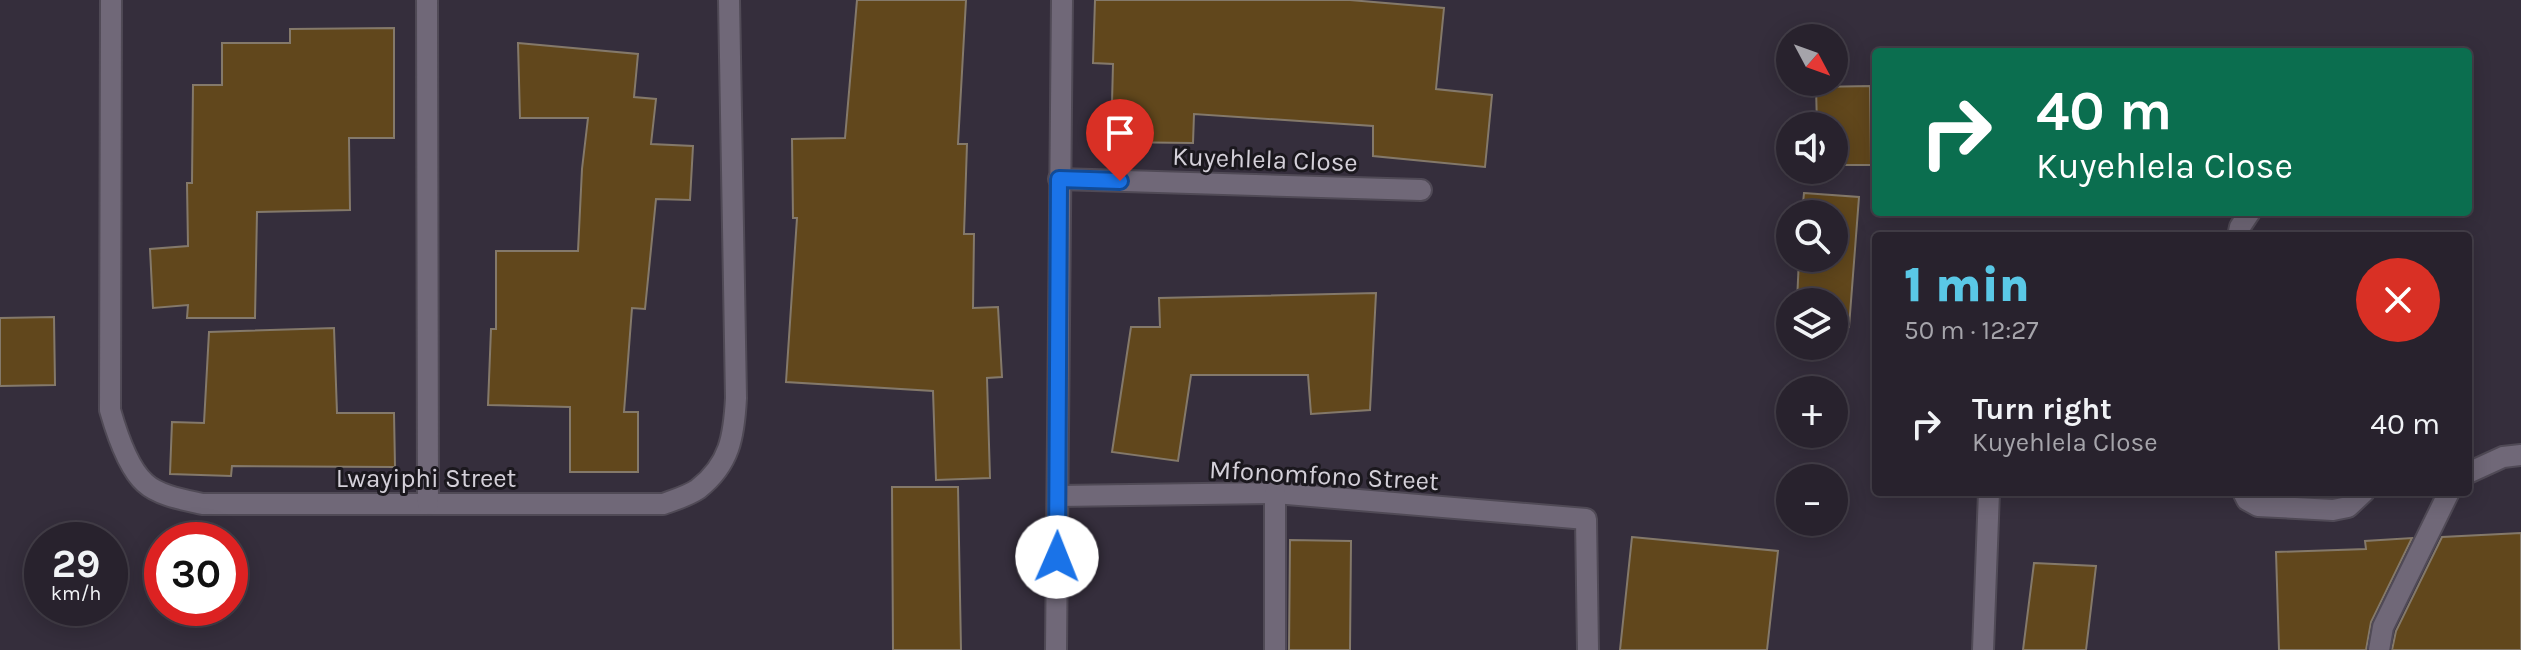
<!DOCTYPE html>
<meta charset="utf-8">
<style>
:root{--surface:#28222d;--page:#342f39;--text:#f1f3f6;--muted:#a5a4aa;--line:#443f49;--accent:#5ac8e6}
body{margin:0;font-family:Karla,sans-serif;background:var(--page);color:var(--text);height:100vh;display:flex;flex-direction:column;font-size:30px;white-space:nowrap}
*{box-sizing:border-box;margin:0}
p{font-size:26px;color:var(--muted)}
.icon{flex:none;width:44px;height:44px;fill:none;stroke:currentColor;stroke-width:2;stroke-linecap:round;stroke-linejoin:round}
.map{position:relative;flex:1;overflow:hidden}
.drawer{position:absolute;left:1872px;top:232px;width:600px;height:264px;display:flex;flex-direction:column;background:var(--surface);border-radius:8px;box-shadow:0 4px 20px #0003,0 0 0 2px var(--line)}
.drawer>*{flex:none}
.banner{position:absolute;left:1872px;top:48px;width:600px;height:168px;border-radius:8px;box-shadow:0 4px 20px #0003,0 0 0 2px var(--line);background:#0b6e4f;color:#fff;overflow:hidden}
.needle{width:52px;rotate:131deg}
.tools{position:absolute;left:1776px;top:24px;display:grid;gap:16px}
.tools a{display:grid;place-items:center;width:72px;height:72px;border-radius:50%;background:var(--surface);box-shadow:0 4px 20px #0003,0 0 0 2px var(--line);font-size:40px}
.speed{position:absolute;left:24px;top:522px;display:flex;gap:16px;font-size:40px;font-weight:700;text-align:center}
.speed>*{display:grid;place-content:center;width:104px;height:104px;border-radius:50%;background:var(--surface);box-shadow:0 4px 20px #0003,0 0 0 2px var(--line);line-height:1}
.speed small{font-size:20px;font-weight:400}
.speed .limit{border:12px solid #d22;background:#fff;color:#111}
.pin{position:absolute;display:grid;place-items:center;width:68px;height:68px;color:#fff;margin:-82px -34px;border-radius:50% 50% 50% 0;rotate:-45deg;box-shadow:0 0 8px #0007}
.pin .icon{rotate:45deg}
.me{position:absolute;width:88px;margin:-44px;rotate:1deg;stroke-linejoin:round;filter:drop-shadow(0 0 6px #0008)}
.turn{display:flex;align-items:center;gap:28px;height:168px;padding:0 32px;font-size:36px}
.turn .icon{width:104px;height:104px;stroke-width:2.5}
.turn b{display:block;font-size:56px;line-height:68px}
.round{display:grid;place-items:center;flex:none;width:84px;height:84px;border-radius:42px;background:var(--page)}
.summary{display:flex;align-items:center;justify-content:space-between;height:136px;padding:0 32px}
h1{font-size:48px;font-weight:800;line-height:60px;color:var(--accent)}
ul{padding:0;list-style:none}
li{display:flex;align-items:center;gap:24px;height:112px;padding:0 32px}
li div{flex:1}
li b{display:block;font-size:30px}
li em{font-style:normal}
.map>svg:first-child{display:block}
</style>
<div class="map">
<svg width="2521" height="650" viewBox="0 0 2521 650">
<rect width="100%" height="100%" fill="#352e3c"/>
<g fill="#61471c" stroke="#84796a" stroke-width="2">
<path d="M 857,0 L 966,0 L 958,144 L 967,144 L 964,234 L 974,234 L 973,308 L 998,307 L 1002,377 L 987,378 L 990,478 L 936,480 L 933,391 L 786,382 L 797,218 L 793,218 L 792,139 L 845,138 Z"/>
<path d="M 1095,0 L 1350,0 L 1444,8 L 1436,89 L 1492,95 L 1485,167 L 1373,156 L 1373,126 L 1194,114 L 1193,143 L 1111,142 L 1113,64 L 1093,63 Z"/>
<path d="M 394,28 L 394,138 L 349,138 L 350,210 L 257,212 L 255,318 L 187,318 L 188,305 L 153,308 L 150,249 L 188,246 L 187,183 L 192,183 L 193,85 L 222,85 L 222,43 L 290,43 L 290,29 Z"/>
<path d="M 518,43 L 638,54 L 634,97 L 656,99 L 651,144 L 693,146 L 690,200 L 656,199 L 645,309 L 632,308 L 624,412 L 638,412 L 638,472 L 570,472 L 570,407 L 488,405 L 491,329 L 496,329 L 496,251 L 578,251 L 582,169 L 588,118 L 520,118 Z"/>
<path d="M 1870,86 L 1871,165 L 1834,165 L 1834,126 L 1817,126 L 1816,87 Z"/>
<path d="M 1804,193 L 1859,197 L 1849,327 L 1834,327 L 1834,302 L 1797,302 L 1799,258 L 1834,258 L 1834,214 L 1802,214 Z"/>
<path d="M 1376,293 L 1370,410 L 1311,414 L 1308,375 L 1191,375 L 1178,461 L 1112,452 L 1131,327 L 1160,327 L 1159,298 Z"/>
<path d="M 54,317 L 55,385 L 0,386 L 0,318 Z"/>
<path d="M 334,328 L 337,413 L 394,413 L 395,467 L 232,466 L 231,476 L 170,474 L 172,422 L 204,423 L 209,332 Z"/>
<path d="M 892,487 L 958,487 L 961,650 L 893,650 Z"/>
<path d="M 2521,533 L 2521,650 L 2392,650 L 2396,631 L 2442,537 Z"/>
<path d="M 1632,537 L 1778,551 L 1767,650 L 1620,650 Z"/>
<path d="M 2412,538 L 2371,622 L 2366,650 L 2279,650 L 2276,552 L 2366,549 L 2365,541 Z"/>
<path d="M 1290,540 L 1351,541 L 1350,650 L 1289,650 Z"/>
<path d="M 2034,563 L 2096,566 L 2086,650 L 2023,650 Z"/>
</g>
<g fill="none" stroke-linecap="round" stroke-linejoin="round">
<defs>
<g id="minor">
<path d="M 111,0 L 110,410 C 116,431 128,468 145,483 C 159,496 185,500 203,504 L 663,504 C 674,500 688,496 698,489 C 730,464 734,436 736,398 L 729,0"/>
<path d="M 427,0 L 428,504"/>
<path d="M 1059,179 L 1421,190"/>
<path d="M 2238,236 L 2240,227 L 2250,212"/>
<path d="M 2468,473 L 2503,457 L 2521,455"/>
<path d="M 2243,492 L 2247,500 L 2258,506 L 2333,510 L 2348,507 L 2364,492"/>
<path d="M 1059,496 L 1275,493 L 1586,519 L 1588,650"/>
<path d="M 1056,650 L 1062,0"/>
<path d="M 1275,650 L 1275,493"/>
<path d="M 1983,650 L 1989,492"/>
<path d="M 2379,650 L 2383,627 L 2449,492"/>
</g>
</defs>
<use href="#minor" stroke="#504a56" stroke-width="24"/>
<use href="#minor" stroke="#706878" stroke-width="20"/>
</g>
<g fill="none" stroke-linecap="round" stroke-linejoin="round">
<defs>
<path id="route" d="M 1057,557 L 1059,179 L 1120,181"/>
</defs>
<use href="#route" stroke="#114b97" stroke-width="20"/>
<use href="#route" stroke="#1a73e8" stroke-width="14"/>
</g>
<g text-anchor="middle" stroke-width="6" stroke-linejoin="round" paint-order="stroke">
<g font-size="26" fill="#d4d0d9" stroke="#1b181e">
<text transform="translate(1265 159) rotate(2)" y="9">Kuyehlela Close</text>
<text transform="translate(1324 475) rotate(3)" y="9">Mfonomfono Street</text>
<text x="426" y="487">Lwayiphi Street</text>
</g>
</g>
</svg>
<div class="tools">
<a><svg class="needle" viewBox="-14 -14 28 28"><path d="M0-13l5 13h-10z" fill="#e53935"/><path d="M0 13l5-13h-10z" fill="#a5a4aa"/></svg></a>
<a><svg class="icon" aria-label="sound" viewBox="0 0 24 24"><path d="M4 9h4l5-4v14l-5-4H4zM17 9q2 3 0 6"/></svg></a>
<a><svg class="icon" aria-label="search" viewBox="0 0 24 24"><circle cx="10" cy="10" r="6"/><path d="M15 15l6 6"/></svg></a>
<a><svg class="icon" aria-label="layers" viewBox="0 0 24 24"><path d="M12 4l9 5-9 5-9-5zM3 14l9 5 9-5"/></svg></a>
<a>+</a>
<a>−</a>
</div>
<div class="speed"><div>29<small>km/h</small></div><div class="limit">30</div></div>
<div class="pin" style="left:1120px;top:181px;background:#d93025"><svg class="icon" aria-label="arrive" viewBox="0 0 24 24"><path d="M6 21V4h12l-3 4 3 4H6"/></svg></div>
<svg class="me" style="left:1057px;top:557px" viewBox="-20 -20 40 40"><circle r="19" fill="#fff"/><path d="M0-13L10 11 0 6-10 11z" fill="#1a73e8"/></svg>
<div class="banner">
<div class="turn"><svg class="icon" aria-label="right" viewBox="0 0 24 24"><path d="M7 20v-9h11M14 6l5 5-5 5"/></svg><div><b>40 m</b>Kuyehlela Close</div></div>
</div>
<section class="drawer">
<div class="summary"><div><h1>1 min</h1><p>50 m · 12:27</p></div><a class="round" style="background:#d93025;color:#fff"><svg class="icon" aria-label="close" viewBox="0 0 24 24"><path d="M6 6l12 12M18 6L6 18"/></svg></a></div>
<ul>
<li><svg class="icon" aria-label="right" viewBox="0 0 24 24"><path d="M7 20v-9h11M14 6l5 5-5 5"/></svg><div><b>Turn right</b><p>Kuyehlela Close</p></div><em>40 m</em></li>
</ul>
</section>
</div>
